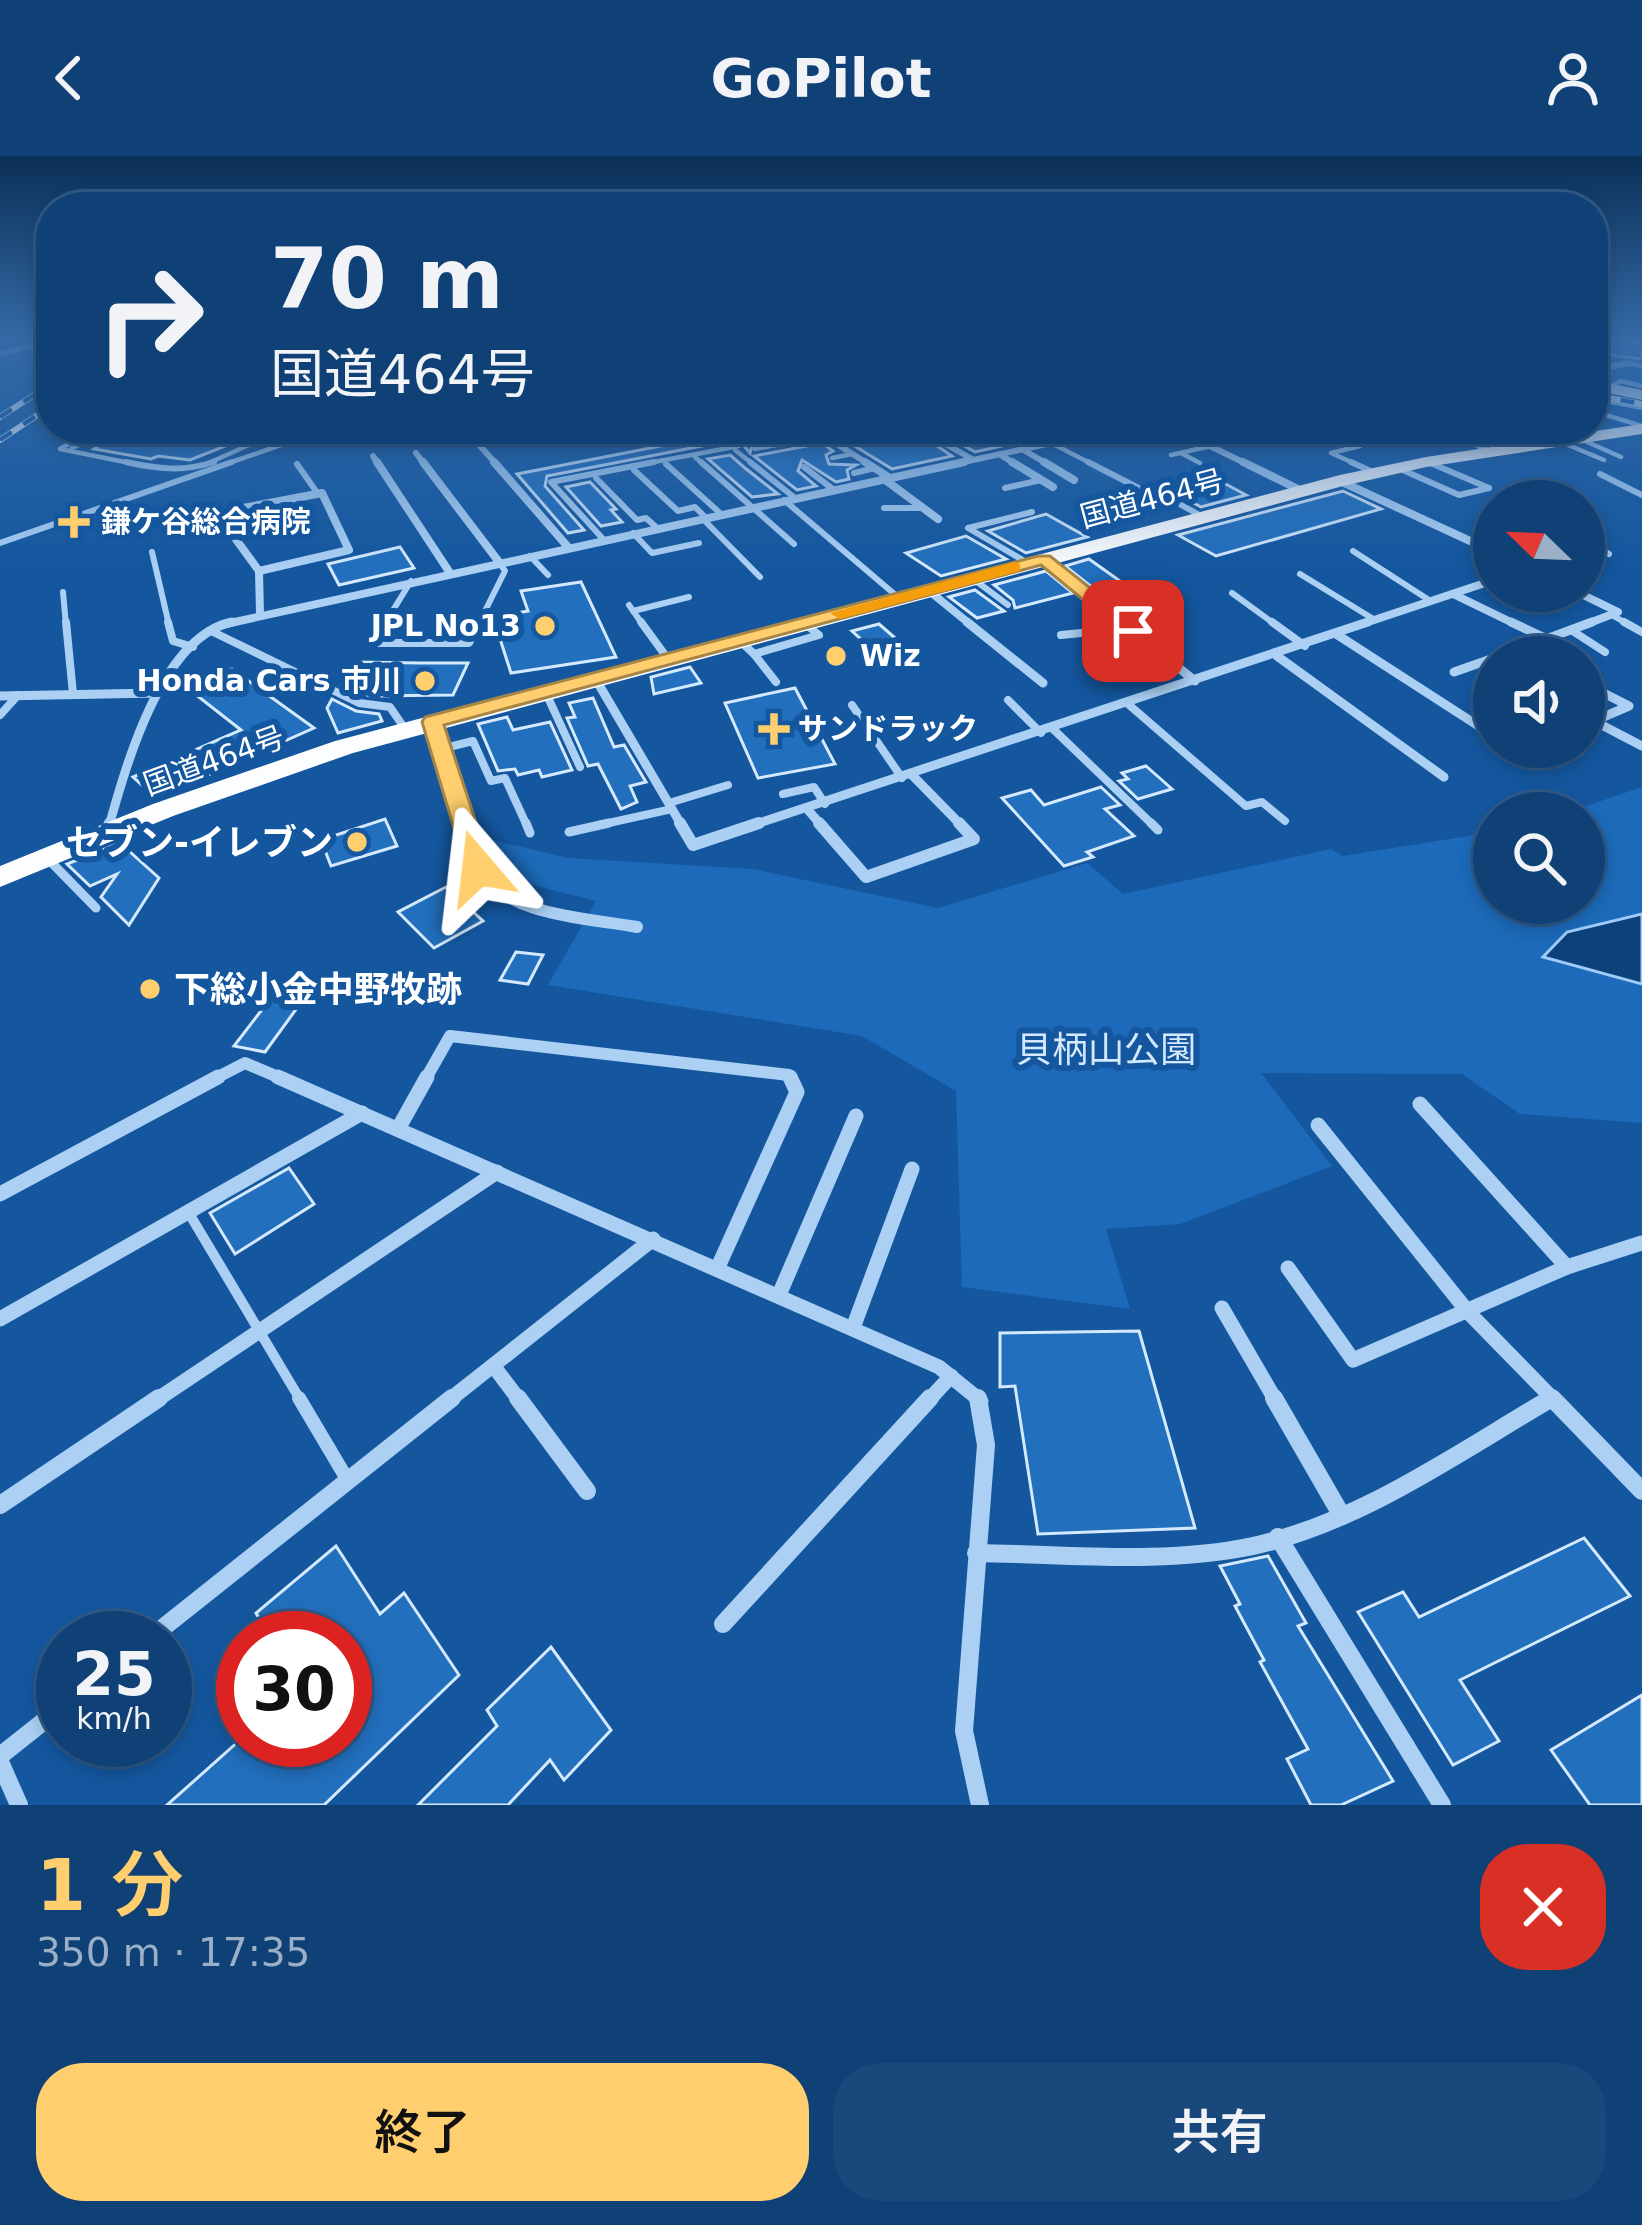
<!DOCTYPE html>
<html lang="ja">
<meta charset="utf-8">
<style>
:root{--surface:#0f4177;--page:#18487c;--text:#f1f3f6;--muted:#9bafc6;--line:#2f5a89;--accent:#ffce6e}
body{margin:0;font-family:"DejaVu Sans","Noto Sans JP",sans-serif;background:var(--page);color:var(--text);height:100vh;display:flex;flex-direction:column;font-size:45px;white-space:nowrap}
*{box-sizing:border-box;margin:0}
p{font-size:39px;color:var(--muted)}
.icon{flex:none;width:66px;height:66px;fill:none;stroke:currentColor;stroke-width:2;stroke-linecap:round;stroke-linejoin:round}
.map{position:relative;height:1649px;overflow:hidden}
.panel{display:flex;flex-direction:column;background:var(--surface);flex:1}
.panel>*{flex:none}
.hud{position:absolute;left:36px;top:36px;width:1572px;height:252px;border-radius:48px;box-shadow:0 6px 18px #0003,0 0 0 3px var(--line);background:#0f4177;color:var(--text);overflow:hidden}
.needle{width:78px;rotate:293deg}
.fabs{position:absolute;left:1473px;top:324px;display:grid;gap:24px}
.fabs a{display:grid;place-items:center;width:132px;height:132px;border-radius:50%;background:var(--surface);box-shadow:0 6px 18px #0003,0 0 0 3px var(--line);font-size:60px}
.speed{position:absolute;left:36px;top:1455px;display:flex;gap:24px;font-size:60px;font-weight:700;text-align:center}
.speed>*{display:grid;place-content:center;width:156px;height:156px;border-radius:50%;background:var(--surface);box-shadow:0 6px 18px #0003,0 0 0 3px var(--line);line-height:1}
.speed small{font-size:30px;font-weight:400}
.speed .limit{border:18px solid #d22;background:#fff;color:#111}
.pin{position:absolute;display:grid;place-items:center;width:102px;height:102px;color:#fff;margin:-51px;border-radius:24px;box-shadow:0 6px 18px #0006}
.me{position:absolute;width:132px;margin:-66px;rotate:343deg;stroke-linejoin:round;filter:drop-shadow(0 0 9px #0008)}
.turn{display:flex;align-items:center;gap:42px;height:252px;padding:0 36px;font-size:54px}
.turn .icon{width:156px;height:156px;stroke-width:2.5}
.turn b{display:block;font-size:84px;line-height:102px}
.round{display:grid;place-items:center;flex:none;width:126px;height:126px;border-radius:48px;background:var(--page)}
.head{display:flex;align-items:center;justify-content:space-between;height:204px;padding:0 36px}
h1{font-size:72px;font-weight:600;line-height:90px;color:var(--accent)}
.cta{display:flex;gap:24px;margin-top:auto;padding:24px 36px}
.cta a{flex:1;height:138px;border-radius:48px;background:var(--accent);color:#111;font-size:48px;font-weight:600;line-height:138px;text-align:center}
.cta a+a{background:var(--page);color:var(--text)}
header{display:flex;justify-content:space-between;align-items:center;height:156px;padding:0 36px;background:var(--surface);font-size:54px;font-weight:600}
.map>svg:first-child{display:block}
</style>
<header><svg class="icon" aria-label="back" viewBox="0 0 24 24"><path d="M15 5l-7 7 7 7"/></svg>GoPilot<svg class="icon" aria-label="person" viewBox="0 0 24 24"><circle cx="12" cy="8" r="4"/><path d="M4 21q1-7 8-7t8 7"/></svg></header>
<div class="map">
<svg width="1642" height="1649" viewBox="0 0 1642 1649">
<rect width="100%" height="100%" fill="#14579f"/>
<path fill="#1c6ab9" d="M 1642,631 L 1642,967 L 1520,958 L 1462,918 L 1261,917 L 1332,1010 L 1180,1068 L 1106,1073 L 1130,1153 L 962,1131 L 956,935 L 862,880 L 548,829 L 596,745 L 509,723 L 499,714 L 492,684 L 568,702 L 753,713 L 938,752 L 1087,707 L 1123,738 L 1331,693 L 1342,700 L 1494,676 L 1494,747 L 1584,747 L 1584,657 L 1566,657 Z"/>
<path fill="#0c417b" stroke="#9ecbf7" stroke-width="3" d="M 1642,758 L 1642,828 L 1543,801 L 1567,776 Z"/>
<g fill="#226fbd" stroke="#d4e9fd" stroke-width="3">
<path d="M 1593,181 L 1642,181 L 1642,203 L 1593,197 Z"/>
<path d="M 124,273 L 268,273 L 190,304 L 158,300 L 151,303 L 94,293 Z"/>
<path d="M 748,273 L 754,273 L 752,280 L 758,285 L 786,279 L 791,273 L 807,277 L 753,287 L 750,297 L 738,283 L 547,320 L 545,330 L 584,374 L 568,377 L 517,318 Z"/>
<path d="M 827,273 L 912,273 L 952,300 L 892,313 Z"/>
<path d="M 950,273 L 991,273 L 1011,288 L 975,296 L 952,283 Z"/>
<path d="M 822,287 L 833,295 L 826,299 L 829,308 L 856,309 L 847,314 L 849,323 L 836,326 L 802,304 L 798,315 L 816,330 L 797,334 L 754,300 Z"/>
<path d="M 730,299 L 745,312 L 778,338 L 752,341 L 708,303 Z"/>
<path d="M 590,326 L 616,353 L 611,354 L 622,366 L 601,370 L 566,331 Z"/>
<path d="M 1222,326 L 1246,339 L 1201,351 L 1179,339 L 1168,339 Z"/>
<path d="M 1343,335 L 1381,353 L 1216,400 L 1178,379 Z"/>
<path d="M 1046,358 L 1087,381 L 1026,397 L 988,375 Z"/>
<path d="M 966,380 L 1006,403 L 941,420 L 906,397 Z"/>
<path d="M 400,391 L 414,412 L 339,429 L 328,408 Z"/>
<path d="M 1089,403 L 1120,425 L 1093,432 L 1065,410 Z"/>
<path d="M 1046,415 L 1073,437 L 1015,452 L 1013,444 L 994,429 Z"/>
<path d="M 581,426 L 616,501 L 511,517 L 493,461 L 528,455 L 521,435 Z"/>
<path d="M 975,434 L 1004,455 L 977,462 L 949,441 Z"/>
<path d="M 879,468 L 902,488 L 874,495 L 852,475 Z"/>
<path d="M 356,506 L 420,507 L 468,507 L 453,539 L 370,540 L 341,529 Z"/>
<path d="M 690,511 L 701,527 L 654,538 L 651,521 Z"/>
<path d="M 232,513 L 314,572 L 156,642 L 133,621 L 241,574 L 186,531 Z"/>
<path d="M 795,532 L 835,608 L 758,622 L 725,547 Z"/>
<path d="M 593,542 L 614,591 L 624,589 L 646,626 L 630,630 L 637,646 L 621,653 L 598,608 L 588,610 L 567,562 L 575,561 L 569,547 Z"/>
<path d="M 332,543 L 356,555 L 379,558 L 382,565 L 338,577 L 327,552 Z"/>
<path d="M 507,561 L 513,574 L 550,566 L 572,614 L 542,621 L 539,614 L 518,619 L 515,613 L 498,615 L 478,568 Z"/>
<path d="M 1146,610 L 1172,633 L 1138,643 L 1119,625 L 1128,623 L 1122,617 Z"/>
<path d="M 1101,631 L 1120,649 L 1105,653 L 1134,680 L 1087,696 L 1093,701 L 1064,710 L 1002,642 L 1031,634 L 1044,649 Z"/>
<path d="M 385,663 L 397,690 L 331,710 L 321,684 Z"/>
<path d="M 120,687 L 159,722 L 129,769 L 101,741 L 117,718 L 90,730 L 67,708 Z"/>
<path d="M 446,731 L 483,765 L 434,792 L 398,756 Z"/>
<path d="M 516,796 L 543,799 L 528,828 L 500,824 Z"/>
<path d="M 284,825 L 313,830 L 265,896 L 234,890 Z"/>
<path d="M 289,1012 L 314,1048 L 235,1098 L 210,1057 Z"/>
<path d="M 1139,1175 L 1195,1372 L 1038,1378 L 1015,1230 L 1000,1231 L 1000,1177 Z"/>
<path d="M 1584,1382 L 1630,1440 L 1460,1524 L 1499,1585 L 1453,1609 L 1358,1456 L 1403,1436 L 1419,1461 Z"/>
<path d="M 336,1390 L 380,1458 L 404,1437 L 459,1519 L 324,1649 L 167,1649 L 240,1584 L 345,1584 L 345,1482 L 270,1482 L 256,1457 Z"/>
<path d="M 1268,1400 L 1306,1467 L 1298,1470 L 1393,1625 L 1341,1649 L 1311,1649 L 1287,1603 L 1308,1593 L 1260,1506 L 1264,1504 L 1235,1450 L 1240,1448 L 1220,1410 Z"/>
<path d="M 551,1491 L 611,1574 L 564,1624 L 550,1604 L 508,1649 L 418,1649 L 497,1570 L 487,1554 Z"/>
<path d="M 1642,1539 L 1642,1649 L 1590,1649 L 1551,1594 Z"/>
</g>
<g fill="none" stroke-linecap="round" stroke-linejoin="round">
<g stroke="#abd0f4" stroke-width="4.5">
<path d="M 1629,207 L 1642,210"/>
<path d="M 1608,232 L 1621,225 L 1642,230"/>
<path d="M 1593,255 L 1642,270"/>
<path d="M 94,273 L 60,293 L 140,309"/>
<path d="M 1565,276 L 1621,301"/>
<path d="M 758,278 L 784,273"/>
<path d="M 935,282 L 947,279 L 939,275"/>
<path d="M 1561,286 L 1604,304"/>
<path d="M 1051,287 L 1094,309"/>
<path d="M 72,292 L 117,273"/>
<path d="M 755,293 L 825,280"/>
<path d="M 735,294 L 754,309"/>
<path d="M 1181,297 L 1200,307"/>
<path d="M 1171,299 L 1211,290"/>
<path d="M 695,301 L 704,309"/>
<path d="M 832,302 L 852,298"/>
<path d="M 1427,306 L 1435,309"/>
<path d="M 204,309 L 285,273"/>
<path d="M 223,309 L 327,273"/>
<path d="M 638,309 L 739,290"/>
<path d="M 1358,309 L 1331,297 L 1360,290"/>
</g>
<g stroke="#abd0f4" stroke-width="6">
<path d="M 126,306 C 158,313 182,316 214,306"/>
<path d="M 701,306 L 794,388"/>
<path d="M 750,306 L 795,342"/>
<path d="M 1088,306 L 1162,344"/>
<path d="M 1351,306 L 1375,317"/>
<path d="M 1428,306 L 1489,332"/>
<path d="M 297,308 L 318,338"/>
<path d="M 666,308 L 721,358"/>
<path d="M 804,311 L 834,334"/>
<path d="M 1398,312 L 1459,339 L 1489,332"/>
<path d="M 634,314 L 678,355 L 695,351 L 706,362"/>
<path d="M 854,317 L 875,312"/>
<path d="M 1600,318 L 1642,339"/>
<path d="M 596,322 L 637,364 L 646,362 L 657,372"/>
<path d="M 1005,332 L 1041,324"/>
<path d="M 784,344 L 899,442"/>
<path d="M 1176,346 L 1203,361"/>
<path d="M 884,352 L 922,352"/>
<path d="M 702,362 L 760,421"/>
<path d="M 633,377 L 652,397 L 699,387"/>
<path d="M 604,384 L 551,326 L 654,306"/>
<path d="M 0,387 L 232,306"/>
<path d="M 1584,391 L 1592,389 L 1609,398"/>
<path d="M 1353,395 L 1429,444"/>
<path d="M 152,396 L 169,469"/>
<path d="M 530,400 L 548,419"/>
<path d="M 1028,407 L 968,372 L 1032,356"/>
<path d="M 1300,418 L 1375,464"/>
<path d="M 972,422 L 1008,449"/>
<path d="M 63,436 L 66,469"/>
<path d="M 1232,437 L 1276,469"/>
<path d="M 629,449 L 643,469"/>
<path d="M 633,455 L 689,441"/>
<path d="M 1612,459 L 1629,469"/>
<path d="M 384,469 L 411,425"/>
<path d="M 478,469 L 505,415 L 499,406"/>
<path d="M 1090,469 L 1088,457 L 1102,450"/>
</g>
<g stroke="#abd0f4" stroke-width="8">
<path d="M 66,466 L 73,538"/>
<path d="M 168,466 L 173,485 L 193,491"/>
<path d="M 386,466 L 373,487 L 469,487 L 480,466"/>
<path d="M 641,466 L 668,503"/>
<path d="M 1272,466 L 1305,490"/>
<path d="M 1624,466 L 1642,476"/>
<path d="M 1571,474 L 1605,496"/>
<path d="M 211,475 L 359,547 L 390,551 L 405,573"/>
<path d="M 1061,479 L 1092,476 L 1090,466"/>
<path d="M 739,484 L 754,498 L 819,479 L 804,467"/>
<path d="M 754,498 L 776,526"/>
<path d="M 545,535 L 580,611"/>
<path d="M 1008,544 L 1041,577"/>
<path d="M 1128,548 L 1246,650 L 1262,646 L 1285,665"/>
<path d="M 852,549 L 902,622"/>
<path d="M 0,559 L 18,539"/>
<path d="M 1053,573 L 1154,670"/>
<path d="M 441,593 L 473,585 L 491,625 L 505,622 L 527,670"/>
<path d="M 783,638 L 814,631 L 825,648"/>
<path d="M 669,647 L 728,629"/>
<path d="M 595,670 L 672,653"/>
</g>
<g stroke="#abd0f4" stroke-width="9">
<path d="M 526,667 L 530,677"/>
<path d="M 1151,667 L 1158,674"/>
<path d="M 569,676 L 609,667"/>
<path d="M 46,701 L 96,752"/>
</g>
<path stroke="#abd0f4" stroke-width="10" d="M 187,1054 L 301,1245"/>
<path stroke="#abd0f4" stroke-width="14" d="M 299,1242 L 347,1323"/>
<g stroke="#abd0f4" stroke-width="6">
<path d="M 0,197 L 51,185"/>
<path d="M 1593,214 L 1629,207"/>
<path d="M 813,273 L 870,309"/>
<path d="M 919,273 L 972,303"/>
<path d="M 998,273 L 1032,291"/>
<path d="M 1175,273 L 1249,309"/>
<path d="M 1452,273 L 1489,296"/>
<path d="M 467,275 L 497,309"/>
<path d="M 1022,293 L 1049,309"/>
<path d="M 416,297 L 425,309"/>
<path d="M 999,298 L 1017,309"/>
<path d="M 373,300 L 379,309"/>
<path d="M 950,309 L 1116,273"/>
</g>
<g stroke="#abd0f4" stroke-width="8">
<path d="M 377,306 L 450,417"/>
<path d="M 423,306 L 499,406"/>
<path d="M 494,306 L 568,391"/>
<path d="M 865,306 L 890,322"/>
<path d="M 1012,306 L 1053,331"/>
<path d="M 1044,306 L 1074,324"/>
<path d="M 1243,306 L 1302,335"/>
<path d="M 884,323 L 938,363"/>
<path d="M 1340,325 L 1494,396"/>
<path d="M 322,337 L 349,394 L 259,415 L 232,378 L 232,354 Z"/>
<path d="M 1044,403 L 1125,469"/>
<path d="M 259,415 L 260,458"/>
<path d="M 928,434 L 971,469"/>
<path d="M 1575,435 L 1618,456 L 1584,469"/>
<path d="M 1453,438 L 1517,469"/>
<path d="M 221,469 L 964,306"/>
<path d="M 1359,469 L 1494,424"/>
</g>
<g stroke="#abd0f4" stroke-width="9">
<path d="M 967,466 L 1043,527"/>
<path d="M 1122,466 L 1195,525"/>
<path d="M 1511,466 L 1547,483"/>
<path d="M 1336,478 L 1494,580"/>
<path d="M 1277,500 L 1444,621"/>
<path d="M 1498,501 L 1592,466"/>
<path d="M 1454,516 L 1494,502"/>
<path d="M 595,522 L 682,670"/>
<path d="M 1584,527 L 1629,550 L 1594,565 L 1642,590"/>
<path d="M 0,540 L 157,537"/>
<path d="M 432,566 L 465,670"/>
<path d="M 1511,591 L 1541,610"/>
<path d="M 912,619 L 962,670"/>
<path d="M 808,654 L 822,670"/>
<path d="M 109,670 C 126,610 161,481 232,466"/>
<path d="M 750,670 L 1368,466"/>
</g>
<g stroke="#abd0f4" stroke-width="12">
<path d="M 464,667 C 468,681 471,700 479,713 C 507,761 589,762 637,771"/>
<path d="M 680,667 L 693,689 L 759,667"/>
<path d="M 819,667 L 866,721 L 974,683 L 959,667"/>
<path d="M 107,676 L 110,667"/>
<path d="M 212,924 L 245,907 L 285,924"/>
<path d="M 425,924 L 450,880 L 789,919 L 792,924"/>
</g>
<g stroke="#abd0f4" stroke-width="15">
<path d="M 278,921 L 939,1211 L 981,1245"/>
<path d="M 1420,948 L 1567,1111"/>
<path d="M 1318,969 L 1468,1156 L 1555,1245"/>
<path d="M 398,973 L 427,921"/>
<path d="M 0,1038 L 218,921"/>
<path d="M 718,1111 L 797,936 L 790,921"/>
<path d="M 1288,1112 L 1353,1204 L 1567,1111 L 1642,1087"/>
<path d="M 779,1139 L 856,960"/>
<path d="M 1222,1152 L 1276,1245"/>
<path d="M 0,1163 L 362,957"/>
<path d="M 853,1172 L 912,1013"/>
<path d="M 495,1212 L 520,1245"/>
<path d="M 155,1245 L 497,1016"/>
<path d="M 448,1245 L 653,1083"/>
<path d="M 928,1245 L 951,1220"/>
<path d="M 1546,1245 L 1550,1243"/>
</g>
<g stroke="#abd0f4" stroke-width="18">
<path d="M 518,1242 L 587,1335"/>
<path d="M 978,1242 L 986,1289 L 964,1575 L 980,1649"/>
<path d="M 1274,1242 L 1342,1360"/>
<path d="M 1552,1242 L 1642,1335"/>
<path d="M 0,1349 L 159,1242"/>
<path d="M 1278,1381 L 1442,1649"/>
<path d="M 976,1397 C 1067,1398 1163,1409 1253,1390 C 1361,1366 1456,1298 1550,1243"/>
<path d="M 723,1468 L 930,1242"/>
<path d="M 150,1482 L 452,1242"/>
<path d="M 0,1600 L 63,1550"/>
<path d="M 0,1606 L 19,1649"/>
</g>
<path fill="#abd0f4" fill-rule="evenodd" d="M 1593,239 L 1642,248 L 1642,254 L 1593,245 Z"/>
<g fill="#fcfdff" fill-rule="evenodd">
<path d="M 1593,224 L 1642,234 L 1642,244 L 1593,234 Z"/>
<path d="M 1642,268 L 1642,278 L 1426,311 L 1343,330 L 353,597 L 173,660 L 0,731 L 0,710 L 153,648 L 335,585 L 1340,319 L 1426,301 Z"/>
</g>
<defs>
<g id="rail">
<path d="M 1614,181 L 1642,186"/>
<path d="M 1593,239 L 1642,248"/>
<path d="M 0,261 L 51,228"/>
<path d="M 0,284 L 51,250"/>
</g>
</defs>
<use href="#rail" stroke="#fff" stroke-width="6"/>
<use href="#rail" stroke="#14579f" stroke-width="4.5" stroke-dasharray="14" stroke-linecap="butt"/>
</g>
<linearGradient id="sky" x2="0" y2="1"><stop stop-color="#0b3057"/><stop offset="0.44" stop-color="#3469a6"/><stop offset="1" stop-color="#3469a6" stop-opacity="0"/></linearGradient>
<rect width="1642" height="412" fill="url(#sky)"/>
<path fill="#ffce6e" stroke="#a68648" stroke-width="3" d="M 1038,400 L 1050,400 L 1139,471 L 1139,479 L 1126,479 L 1041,409 L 444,569 L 491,712 L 478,720 L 466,712 L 422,566 L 425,561 Z"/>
<path fill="#f59e0b" d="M 1014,406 L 1020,408 L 1020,415 L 840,463 L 830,457 Z"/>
<g fill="#ffce6e" stroke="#14579f" stroke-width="4.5">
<path d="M68 348h12v12h12v12h-12v12h-12v-12h-12v-12h12z"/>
<circle cx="545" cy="470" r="12"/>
<circle cx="836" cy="500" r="12"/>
<circle cx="425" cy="525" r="12"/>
<path d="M768 555h12v12h12v12h-12v12h-12v-12h-12v-12h12z"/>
<circle cx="357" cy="686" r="12"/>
<circle cx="150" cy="833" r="12"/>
</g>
<g text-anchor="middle" stroke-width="12" stroke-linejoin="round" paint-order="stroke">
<g font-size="30" fill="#fff" stroke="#14579f">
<text transform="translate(1152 343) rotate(-15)" y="10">国道464号</text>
<text transform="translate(214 605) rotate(-20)" y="10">国道464号</text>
</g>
<g font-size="30" font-weight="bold" fill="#fff" stroke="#14579f" text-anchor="start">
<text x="101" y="376">鎌ケ谷総合病院</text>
<text x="521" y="480" text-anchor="end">JPL No13</text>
<text x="860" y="510">Wiz</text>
<text x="401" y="535" text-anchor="end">Honda Cars 市川</text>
<text x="798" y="583">サンドラック</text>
</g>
<g font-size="36" font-weight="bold" fill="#fff" stroke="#14579f" text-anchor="end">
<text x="333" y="699">セブン-イレブン</text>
<text x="174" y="846" text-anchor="start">下総小金中野牧跡</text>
</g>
<g font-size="36" fill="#d4e9fd" stroke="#14579f">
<text x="1106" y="906">貝柄山公園</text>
</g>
</g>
</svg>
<div class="fabs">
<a><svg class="needle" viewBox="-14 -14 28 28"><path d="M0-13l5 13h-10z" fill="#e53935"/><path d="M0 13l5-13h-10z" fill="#9bafc6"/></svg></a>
<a><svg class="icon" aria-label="sound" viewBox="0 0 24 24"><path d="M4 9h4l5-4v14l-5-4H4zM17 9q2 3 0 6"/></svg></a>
<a><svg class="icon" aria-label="search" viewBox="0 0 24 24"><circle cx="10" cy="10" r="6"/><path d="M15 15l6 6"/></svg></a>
</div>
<div class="speed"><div>25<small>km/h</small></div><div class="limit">30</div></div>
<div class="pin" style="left:1133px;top:475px;background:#d93025"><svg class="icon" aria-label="arrive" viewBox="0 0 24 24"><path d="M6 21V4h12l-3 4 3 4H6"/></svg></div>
<svg class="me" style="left:478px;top:712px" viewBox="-20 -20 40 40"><path d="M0-17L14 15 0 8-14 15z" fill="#ffce6e" stroke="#fff" stroke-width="4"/></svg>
<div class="hud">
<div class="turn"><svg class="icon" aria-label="right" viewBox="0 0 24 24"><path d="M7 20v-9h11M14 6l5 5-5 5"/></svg><div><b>70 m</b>国道464号</div></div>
</div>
</div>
<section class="panel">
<div class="head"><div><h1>1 分</h1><p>350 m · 17:35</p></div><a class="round" style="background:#d93025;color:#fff"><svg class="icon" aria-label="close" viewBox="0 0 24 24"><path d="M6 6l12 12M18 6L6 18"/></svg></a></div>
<div class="cta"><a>終了</a><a>共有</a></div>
</section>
